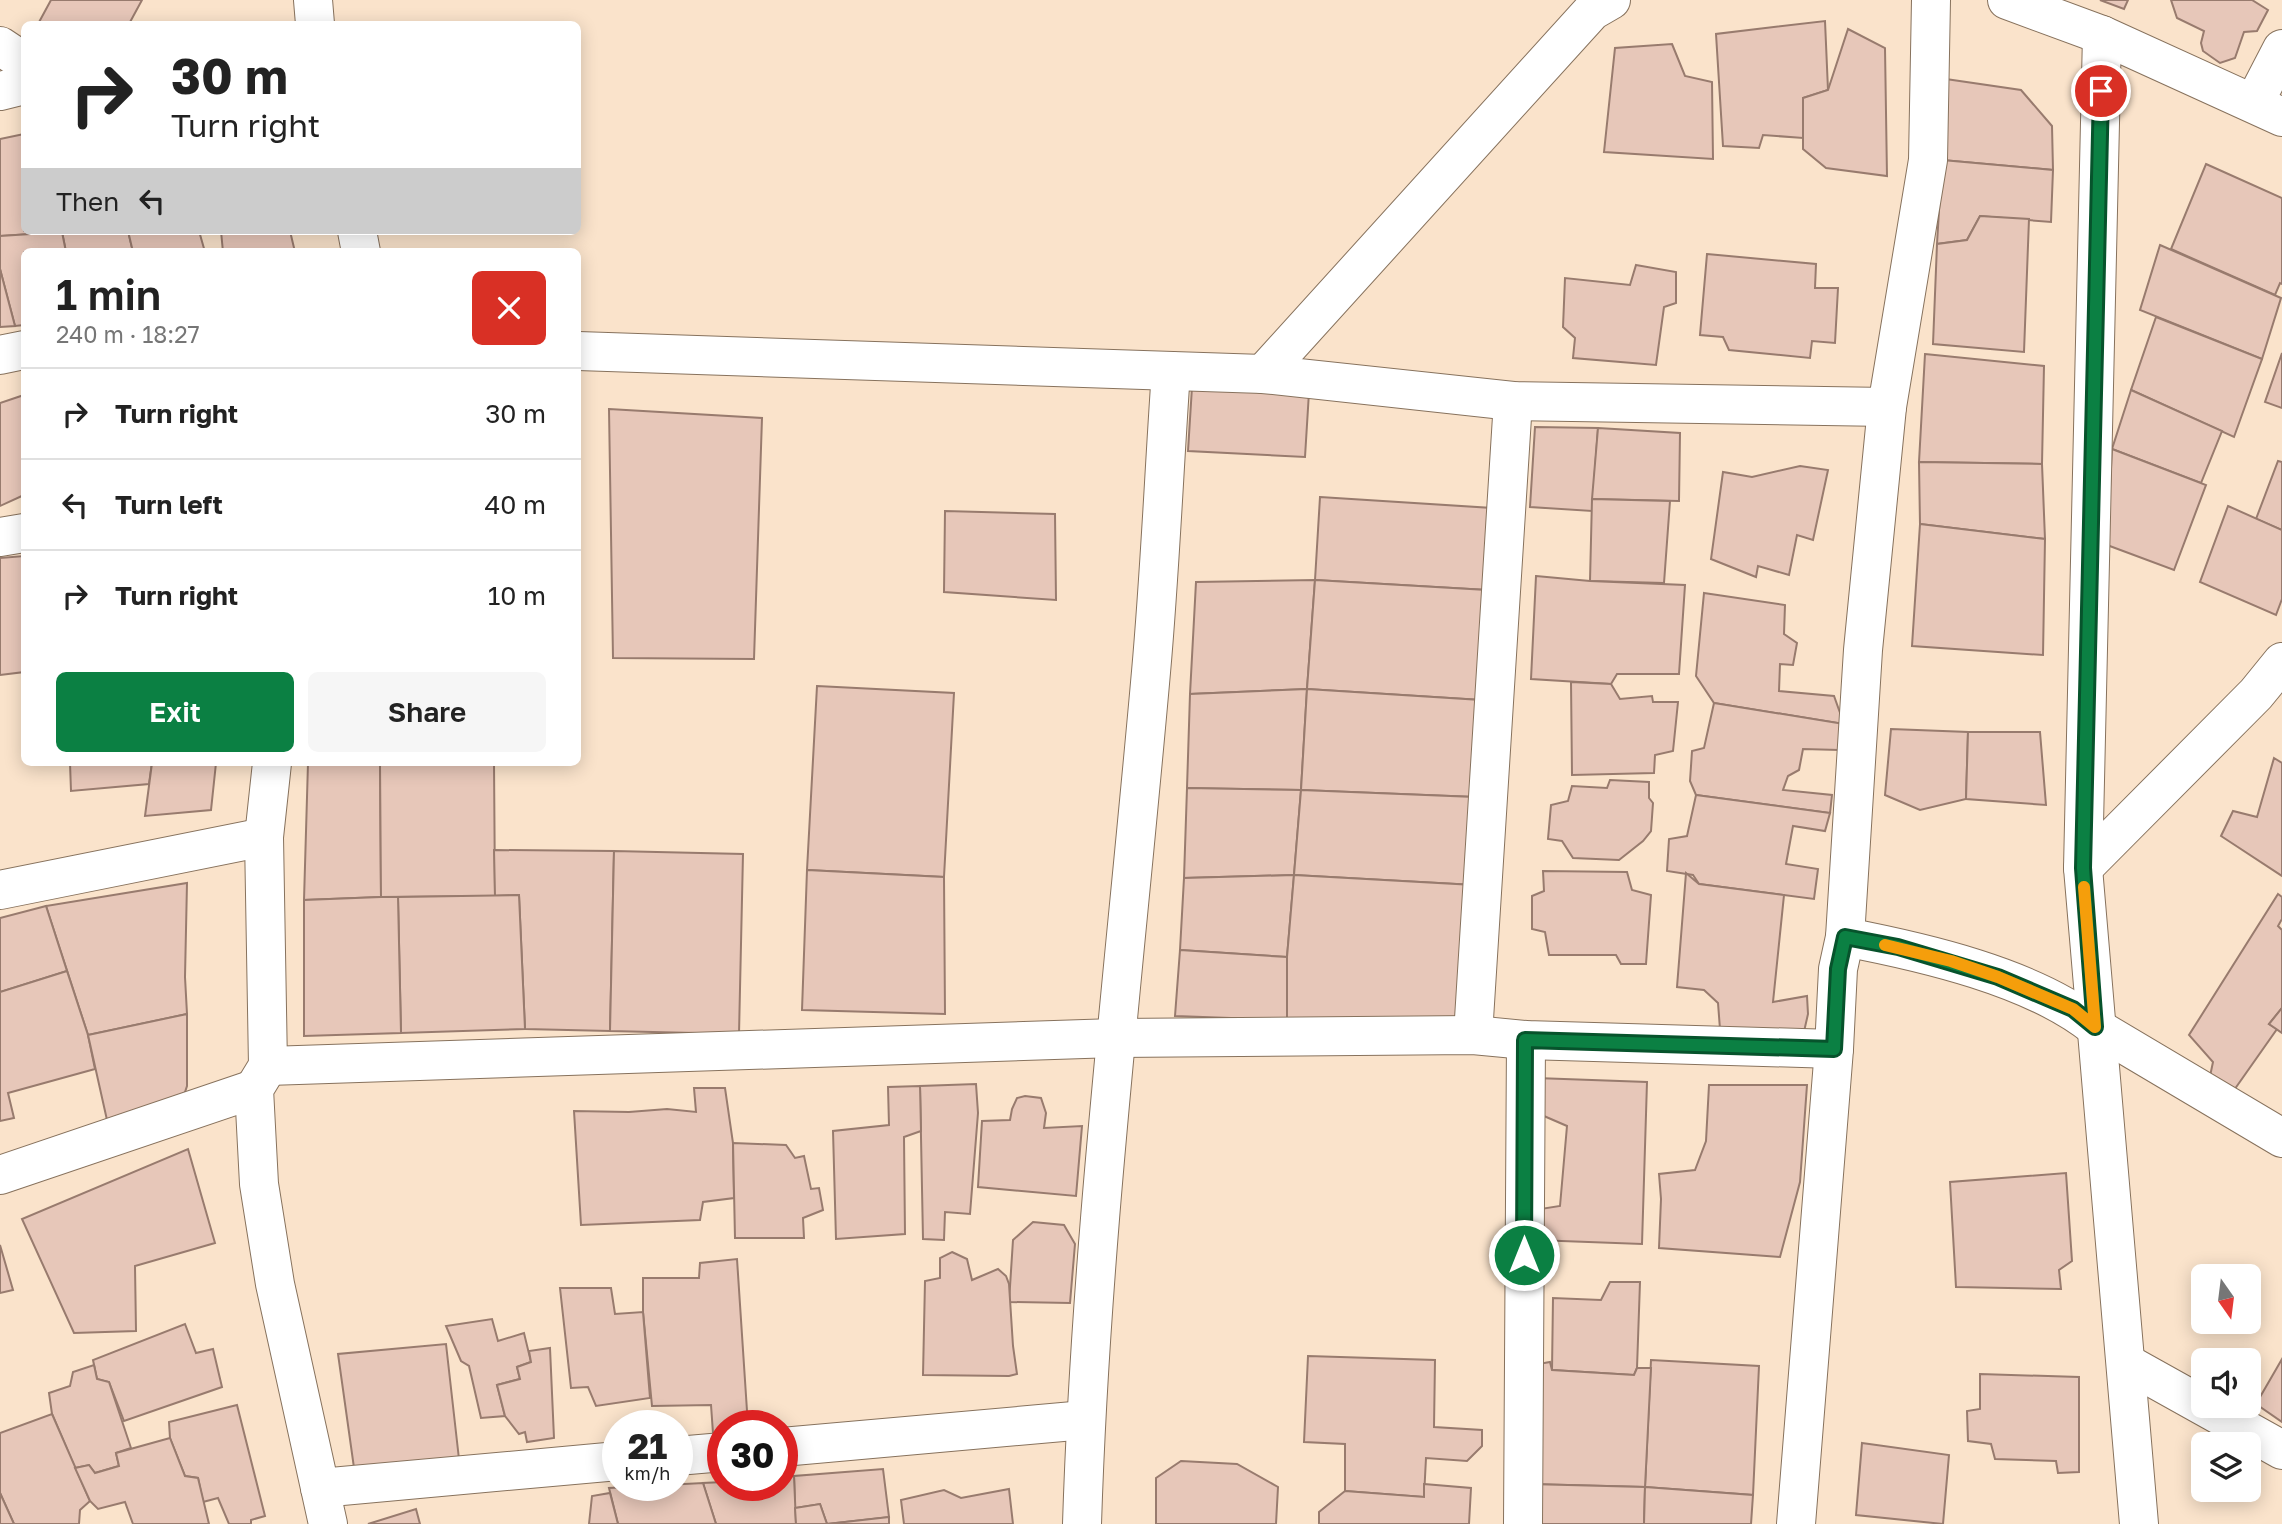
<!DOCTYPE html>
<meta charset="utf-8">
<style>
:root{--surface:#fff;--page:#f6f6f6;--text:#222;--muted:#767676;--line:#e0e0e0;--accent:#0b8043}
body{margin:0;font-family:"Golos Text",sans-serif;background:var(--page);color:var(--text);height:100vh;display:flex;flex-direction:column;font-size:26px;white-space:nowrap}
*{box-sizing:border-box;margin:0}
p{font-size:23px;color:var(--muted)}
.icon{flex:none;width:38px;height:38px;fill:none;stroke:currentColor;stroke-width:2;stroke-linecap:round;stroke-linejoin:round}
.map{position:relative;flex:1;overflow:hidden}
.drawer{position:absolute;left:21px;top:248px;width:560px;height:518px;display:flex;flex-direction:column;background:var(--surface);border-radius:10px;box-shadow:0 4px 18px #0003}
.drawer>*{flex:none}
.banner{position:absolute;left:21px;top:21px;width:560px;height:214px;border-radius:10px;box-shadow:0 4px 18px #0003;background:#fff;color:var(--text);overflow:hidden}
.needle{width:46px;rotate:166deg}
.fabs{position:absolute;left:2191px;top:1264px;display:grid;gap:14px}
.fabs a{display:grid;place-items:center;width:70px;height:70px;border-radius:10px;background:var(--surface);box-shadow:0 4px 18px #0003;font-size:35px}
.speed{position:absolute;left:602px;top:1410px;display:flex;gap:14px;font-size:35px;font-weight:700;text-align:center}
.speed>*{display:grid;place-content:center;width:91px;height:91px;border-radius:50%;background:var(--surface);box-shadow:0 4px 18px #0003;line-height:1}
.speed small{font-size:18px;font-weight:400}
.speed .limit{border:10px solid #d22;background:#fff;color:#111}
.pin{position:absolute;display:grid;place-items:center;width:60px;height:60px;color:#fff;margin:-30px;border:4px solid #fff;border-radius:50%;box-shadow:0 2px 7px #0007}
.me{position:absolute;width:77px;margin:-38px;rotate:0deg;stroke-linejoin:round;filter:drop-shadow(0 0 5px #0008)}
.turn{display:flex;align-items:center;gap:24px;height:147px;padding:0 35px;font-size:32px}
.turn .icon{width:91px;height:91px;stroke-width:2.5}
.turn b{display:block;font-size:49px;line-height:60px}
.then{display:flex;align-items:center;height:66px;padding:0 35px;background:#0003;gap:14px;font-size:26px}
.round{display:grid;place-items:center;flex:none;width:74px;height:74px;border-radius:10px;background:var(--page)}
.head{display:flex;align-items:center;justify-content:space-between;height:119px;padding:0 35px}
h1{font-size:42px;font-weight:600;line-height:52px}
.primary-button{display:flex;gap:14px;margin-top:auto;padding:14px 35px}
.primary-button a{flex:1;height:80px;border-radius:10px;background:var(--accent);color:#fff;font-size:28px;font-weight:600;line-height:80px;text-align:center}
.primary-button a+a{background:var(--page);color:var(--text)}
ul{padding:0;list-style:none}
li{display:flex;align-items:center;gap:21px;height:91px;padding:0 35px;border-top:2px solid var(--line)}
li div{flex:1}
li b{display:block;font-size:26px}
li em{font-style:normal}
.map>svg:first-child{display:block}
</style>
<div class="map">
<svg width="2282" height="1524" viewBox="0 0 2282 1524">
<rect width="100%" height="100%" fill="#fae3cb"/>
<g fill="#e7c7b9" stroke="#987b6e" stroke-width="2">
<path d="M 51,0 L 142,0 L 129,24 L 38,24 Z"/>
<path d="M 2100,0 L 2128,0 L 2124,9 Z"/>
<path d="M 2171,0 L 2252,0 L 2268,10 L 2257,31 L 2244,32 L 2235,58 L 2220,63 L 2203,51 L 2201,43 L 2204,31 L 2177,18 Z"/>
<path d="M 1825,21 L 1828,90 L 1803,98 L 1803,138 L 1763,135 L 1759,148 L 1723,146 L 1716,34 Z"/>
<path d="M 1848,29 L 1885,48 L 1887,176 L 1826,168 L 1803,149 L 1803,98 L 1828,90 Z"/>
<path d="M 1672,44 L 1685,76 L 1712,82 L 1713,159 L 1604,152 L 1615,48 Z"/>
<path d="M 1939,78 L 2021,90 L 2052,126 L 2053,170 L 1942,160 Z"/>
<path d="M 24,134 L 24,231 L 62,232 L 0,236 L 0,139 Z"/>
<path d="M 1942,160 L 2053,170 L 2051,222 L 1980,216 L 1967,240 L 1937,244 Z"/>
<path d="M 2206,164 L 2282,198 L 2282,284 L 2280,283 L 2275,295 L 2171,249 Z"/>
<path d="M 1980,216 L 2029,219 L 2024,352 L 1933,344 L 1937,244 L 1967,240 Z"/>
<path d="M 128,231 L 133,252 L 66,252 L 62,232 Z"/>
<path d="M 128,231 L 199,231 L 205,252 L 133,252 Z"/>
<path d="M 221,231 L 290,231 L 295,252 L 223,252 Z"/>
<path d="M 62,232 L 66,252 L 24,252 L 24,325 L 15,326 L 0,269 L 0,236 Z"/>
<path d="M 2160,245 L 2281,298 L 2262,359 L 2140,310 Z"/>
<path d="M 1707,254 L 1816,264 L 1815,288 L 1838,288 L 1835,343 L 1812,341 L 1810,358 L 1729,350 L 1723,337 L 1700,335 Z"/>
<path d="M 1636,265 L 1676,272 L 1676,303 L 1664,307 L 1656,365 L 1573,358 L 1575,338 L 1563,327 L 1565,278 L 1630,285 Z"/>
<path d="M 0,269 L 15,326 L 0,327 Z"/>
<path d="M 2156,317 L 2262,359 L 2234,437 L 2131,390 Z"/>
<path d="M 2282,353 L 2282,408 L 2265,402 Z"/>
<path d="M 1925,354 L 2044,366 L 2042,464 L 1919,462 Z"/>
<path d="M 1192,387 L 1309,392 L 1305,457 L 1188,451 Z"/>
<path d="M 2131,390 L 2222,431 L 2201,483 L 2112,449 Z"/>
<path d="M 24,395 L 24,495 L 0,506 L 0,403 Z"/>
<path d="M 609,409 L 762,418 L 754,659 L 613,658 Z"/>
<path d="M 1535,427 L 1598,428 L 1592,511 L 1530,507 Z"/>
<path d="M 1598,428 L 1680,433 L 1679,501 L 1592,499 Z"/>
<path d="M 2112,449 L 2206,485 L 2174,570 L 2107,545 Z"/>
<path d="M 2278,461 L 2282,462 L 2282,530 L 2256,519 Z"/>
<path d="M 1919,462 L 2042,464 L 2045,539 L 1920,524 Z"/>
<path d="M 1800,466 L 1828,470 L 1813,540 L 1797,535 L 1789,575 L 1758,566 L 1756,577 L 1711,559 L 1723,472 L 1752,477 Z"/>
<path d="M 1320,497 L 1492,508 L 1487,590 L 1315,580 Z"/>
<path d="M 1592,499 L 1670,501 L 1664,583 L 1590,581 Z"/>
<path d="M 2228,506 L 2282,530 L 2282,599 L 2276,615 L 2200,582 Z"/>
<path d="M 945,511 L 1055,514 L 1056,600 L 944,592 Z"/>
<path d="M 1920,524 L 2045,539 L 2043,655 L 1912,646 Z"/>
<path d="M 24,556 L 24,672 L 0,675 L 0,558 Z"/>
<path d="M 1536,576 L 1590,581 L 1685,585 L 1679,674 L 1617,674 L 1611,684 L 1531,679 Z"/>
<path d="M 1315,580 L 1307,689 L 1190,694 L 1196,582 Z"/>
<path d="M 1315,580 L 1487,590 L 1481,700 L 1307,689 Z"/>
<path d="M 1704,593 L 1785,605 L 1784,634 L 1797,643 L 1793,665 L 1780,664 L 1779,691 L 1834,696 L 1844,724 L 1714,703 L 1696,676 Z"/>
<path d="M 1571,682 L 1611,684 L 1620,699 L 1652,696 L 1653,702 L 1678,702 L 1673,751 L 1655,755 L 1654,773 L 1572,775 Z"/>
<path d="M 817,686 L 954,693 L 944,877 L 807,870 Z"/>
<path d="M 1307,689 L 1301,790 L 1187,788 L 1190,694 Z"/>
<path d="M 1307,689 L 1481,700 L 1475,797 L 1301,790 Z"/>
<path d="M 1714,703 L 1844,724 L 1839,750 L 1803,749 L 1799,770 L 1788,776 L 1783,790 L 1832,795 L 1830,813 L 1696,795 L 1690,781 L 1692,751 L 1704,748 Z"/>
<path d="M 1891,729 L 1968,732 L 1966,799 L 1920,810 L 1885,795 Z"/>
<path d="M 1968,732 L 2040,732 L 2046,805 L 1966,799 Z"/>
<path d="M 2274,758 L 2282,763 L 2282,876 L 2221,836 L 2233,811 L 2257,817 Z"/>
<path d="M 70,763 L 152,763 L 149,784 L 71,791 Z"/>
<path d="M 152,763 L 216,763 L 211,810 L 145,816 Z"/>
<path d="M 308,763 L 380,763 L 381,897 L 304,900 Z"/>
<path d="M 380,763 L 494,763 L 495,896 L 381,897 Z"/>
<path d="M 1610,780 L 1649,782 L 1649,798 L 1653,803 L 1651,831 L 1643,841 L 1619,860 L 1573,858 L 1562,841 L 1548,839 L 1551,805 L 1568,801 L 1572,786 L 1607,788 Z"/>
<path d="M 1187,788 L 1301,790 L 1294,875 L 1184,878 Z"/>
<path d="M 1301,790 L 1475,797 L 1474,885 L 1294,875 Z"/>
<path d="M 1696,795 L 1830,813 L 1825,831 L 1793,826 L 1786,864 L 1818,869 L 1814,899 L 1699,884 L 1693,875 L 1667,871 L 1669,839 L 1687,836 Z"/>
<path d="M 494,850 L 614,851 L 610,1031 L 525,1029 L 519,895 L 495,896 Z"/>
<path d="M 614,851 L 743,854 L 739,1034 L 610,1031 Z"/>
<path d="M 807,870 L 944,877 L 945,1014 L 802,1010 Z"/>
<path d="M 1543,871 L 1627,872 L 1632,890 L 1651,895 L 1646,964 L 1621,964 L 1616,955 L 1549,955 L 1545,932 L 1532,929 L 1532,896 L 1544,891 Z"/>
<path d="M 1686,873 L 1699,884 L 1784,895 L 1773,1002 L 1807,996 L 1808,1014 L 1803,1036 L 1720,1029 L 1718,1003 L 1704,990 L 1677,987 Z"/>
<path d="M 1294,875 L 1287,957 L 1180,950 L 1184,878 Z"/>
<path d="M 1294,875 L 1474,885 L 1469,1020 L 1287,1020 L 1287,957 Z"/>
<path d="M 187,883 L 185,977 L 187,1014 L 88,1035 L 46,906 Z"/>
<path d="M 2278,894 L 2282,897 L 2282,919 L 2278,926 L 2282,930 L 2282,1008 L 2269,1024 L 2277,1029 L 2232,1093 L 2209,1081 L 2213,1062 L 2189,1035 Z"/>
<path d="M 519,895 L 525,1029 L 401,1033 L 398,897 Z"/>
<path d="M 381,897 L 398,897 L 401,1033 L 304,1036 L 304,900 Z"/>
<path d="M 46,906 L 67,971 L 0,992 L 0,918 Z"/>
<path d="M 1180,950 L 1287,957 L 1287,1020 L 1175,1016 Z"/>
<path d="M 67,971 L 88,1035 L 95,1069 L 8,1093 L 14,1118 L 0,1121 L 0,992 Z"/>
<path d="M 2282,1008 L 2282,1033 L 2269,1024 Z"/>
<path d="M 187,1014 L 187,1086 L 183,1098 L 107,1120 L 88,1035 Z"/>
<path d="M 1536,1078 L 1647,1082 L 1642,1244 L 1535,1240 L 1534,1210 L 1560,1206 L 1567,1126 L 1537,1113 Z"/>
<path d="M 976,1084 L 978,1113 L 970,1214 L 945,1212 L 944,1240 L 923,1239 L 920,1086 Z"/>
<path d="M 1709,1085 L 1807,1085 L 1800,1182 L 1780,1257 L 1659,1248 L 1661,1199 L 1659,1174 L 1695,1170 L 1706,1141 Z"/>
<path d="M 920,1086 L 921,1131 L 904,1137 L 905,1234 L 836,1239 L 833,1131 L 889,1125 L 888,1087 Z"/>
<path d="M 694,1088 L 725,1088 L 733,1143 L 734,1198 L 703,1202 L 700,1220 L 581,1225 L 574,1111 L 629,1112 L 667,1109 L 696,1112 Z"/>
<path d="M 1025,1096 L 1041,1098 L 1046,1113 L 1044,1128 L 1082,1126 L 1076,1196 L 978,1187 L 982,1121 L 1010,1120 L 1012,1109 L 1017,1098 Z"/>
<path d="M 733,1143 L 786,1145 L 795,1158 L 804,1156 L 811,1189 L 819,1188 L 823,1210 L 803,1218 L 804,1238 L 735,1238 Z"/>
<path d="M 188,1149 L 215,1243 L 135,1266 L 136,1331 L 74,1333 L 22,1219 Z"/>
<path d="M 2066,1173 L 2072,1261 L 2059,1270 L 2061,1289 L 1956,1287 L 1950,1182 Z"/>
<path d="M 1033,1222 L 1064,1225 L 1075,1244 L 1070,1303 L 1009,1302 L 1013,1240 Z"/>
<path d="M 0,1245 L 13,1290 L 0,1293 Z"/>
<path d="M 952,1252 L 967,1259 L 972,1280 L 998,1269 L 1006,1276 L 1009,1284 L 1013,1346 L 1017,1374 L 1009,1376 L 923,1375 L 925,1281 L 940,1278 L 940,1258 Z"/>
<path d="M 737,1259 L 748,1426 L 723,1426 L 723,1433 L 713,1433 L 711,1405 L 652,1406 L 643,1312 L 643,1278 L 699,1278 L 700,1263 Z"/>
<path d="M 1610,1282 L 1640,1282 L 1637,1368 L 1634,1375 L 1552,1370 L 1553,1298 L 1601,1300 Z"/>
<path d="M 560,1288 L 611,1288 L 615,1314 L 643,1312 L 650,1398 L 596,1406 L 588,1387 L 571,1388 Z"/>
<path d="M 492,1319 L 498,1341 L 524,1333 L 531,1362 L 517,1367 L 520,1379 L 497,1385 L 505,1416 L 481,1418 L 469,1366 L 461,1361 L 446,1326 Z"/>
<path d="M 185,1324 L 196,1353 L 213,1349 L 222,1387 L 124,1421 L 109,1382 L 97,1379 L 93,1360 Z"/>
<path d="M 446,1344 L 460,1468 L 355,1475 L 338,1354 Z"/>
<path d="M 550,1348 L 554,1438 L 527,1442 L 525,1432 L 519,1434 L 505,1416 L 497,1385 L 520,1379 L 517,1367 L 531,1362 L 529,1351 Z"/>
<path d="M 1308,1356 L 1435,1360 L 1434,1427 L 1482,1430 L 1482,1446 L 1467,1461 L 1426,1458 L 1424,1497 L 1345,1491 L 1345,1444 L 1304,1442 Z"/>
<path d="M 2282,1359 L 2282,1422 L 2256,1404 Z"/>
<path d="M 1651,1360 L 1759,1366 L 1753,1495 L 1645,1487 Z"/>
<path d="M 1550,1362 L 1552,1370 L 1634,1375 L 1637,1368 L 1651,1368 L 1645,1487 L 1529,1484 L 1533,1365 Z"/>
<path d="M 94,1365 L 97,1379 L 109,1382 L 131,1448 L 116,1453 L 119,1466 L 95,1473 L 89,1465 L 75,1468 L 52,1414 L 49,1393 L 70,1386 L 73,1372 Z"/>
<path d="M 1980,1374 L 2079,1377 L 2079,1472 L 2058,1473 L 2056,1461 L 1995,1459 L 1991,1444 L 1968,1441 L 1967,1411 L 1980,1409 Z"/>
<path d="M 237,1405 L 265,1516 L 251,1520 L 251,1524 L 229,1524 L 218,1498 L 203,1502 L 198,1478 L 185,1476 L 170,1438 L 169,1422 Z"/>
<path d="M 52,1414 L 90,1501 L 80,1510 L 79,1524 L 14,1524 L 0,1493 L 0,1433 Z"/>
<path d="M 170,1438 L 185,1476 L 198,1478 L 209,1524 L 133,1524 L 125,1502 L 98,1509 L 90,1501 L 75,1468 L 89,1465 L 95,1473 L 119,1466 L 116,1453 Z"/>
<path d="M 1862,1443 L 1949,1455 L 1943,1524 L 1856,1515 Z"/>
<path d="M 1181,1461 L 1237,1464 L 1278,1487 L 1276,1524 L 1156,1524 L 1156,1478 Z"/>
<path d="M 883,1469 L 889,1517 L 827,1524 L 820,1504 L 795,1508 L 794,1476 Z"/>
<path d="M 794,1476 L 796,1524 L 716,1524 L 703,1483 L 723,1482 L 723,1486 L 782,1486 L 782,1477 Z"/>
<path d="M 703,1483 L 716,1524 L 618,1524 L 609,1488 Z"/>
<path d="M 1424,1484 L 1471,1488 L 1469,1524 L 1319,1524 L 1319,1512 L 1345,1491 L 1424,1497 Z"/>
<path d="M 1529,1484 L 1645,1487 L 1644,1524 L 1529,1524 Z"/>
<path d="M 1645,1487 L 1753,1495 L 1751,1524 L 1644,1524 Z"/>
<path d="M 1009,1489 L 1013,1524 L 904,1524 L 901,1500 L 944,1490 L 961,1498 Z"/>
<path d="M 0,1493 L 14,1524 L 0,1524 Z"/>
<path d="M 610,1493 L 618,1524 L 589,1524 L 592,1496 Z"/>
<path d="M 820,1504 L 827,1524 L 796,1524 L 795,1508 Z"/>
<path d="M 416,1509 L 420,1524 L 368,1524 Z"/>
<path d="M 889,1517 L 889,1524 L 827,1524 Z"/>
</g>
<g fill="none" stroke-linecap="round" stroke-linejoin="round">
<defs>
<g id="minor">
<path d="M 313,0 L 315,24"/>
<path d="M 2007,0 L 2102,35 L 2282,117"/>
<path d="M 2102,35 L 2083,868 L 2139,1524"/>
<path d="M 0,46 L 24,62"/>
<path d="M 0,91 L 24,85"/>
<path d="M 2254,103 L 2282,49"/>
<path d="M 357,231 L 361,252"/>
<path d="M 578,351 L 1263,374 L 1513,401 L 1887,407"/>
<path d="M 0,355 L 24,350"/>
<path d="M 1263,374 L 1592,11 L 1611,0"/>
<path d="M 0,537 L 24,533"/>
<path d="M 272,763 L 264,837 L 268,1066 L 254,1089 L 259,1184 L 275,1284 L 328,1524"/>
<path d="M 2083,868 L 2256,694 L 2282,662"/>
<path d="M 0,890 L 264,837"/>
<path d="M 1845,937 C 1923,952 2033,977 2095,1027 L 2282,1138"/>
<path d="M 1473,1035 L 1513,401"/>
<path d="M 268,1066 L 1115,1038 L 1473,1035 L 1526,1040 L 1834,1049"/>
<path d="M 0,1175 L 254,1089"/>
<path d="M 2126,1363 L 2282,1450"/>
<path d="M 782,1447 L 1085,1420"/>
<path d="M 677,1456 L 723,1452"/>
<path d="M 320,1488 L 618,1461"/>
<path d="M 1082,1524 C 1091,1239 1126,956 1151,672 C 1160,572 1164,471 1171,371"/>
<path d="M 1523,1524 L 1526,1040"/>
<path d="M 1796,1524 L 1834,1049 L 1838,969 L 1845,937 L 1863,650 L 1887,407 L 1928,160 L 1931,0"/>
</g>
</defs>
<use href="#minor" stroke="#87725d" stroke-width="40"/>
<use href="#minor" stroke="#fff" stroke-width="38"/>
</g>
<g fill="none" stroke-linecap="round" stroke-linejoin="round">
<defs>
<path id="route" d="M 1524,1255 L 1525,1040 L 1834,1049 L 1838,969 L 1845,937 L 1898,947 L 1998,977 L 2073,1009 L 2095,1027 L 2083,868 L 2101,91"/>
</defs>
<use href="#route" stroke="#07532c" stroke-width="18"/>
<use href="#route" stroke="#0b8043" stroke-width="12"/>
<path stroke="#f59e0b" stroke-width="12" d="M 1885,945 L 1951,961 L 1998,977 L 2073,1009 L 2095,1027 L 2084,887"/>
</g>
</svg>
<div class="fabs">
<a><svg class="needle" viewBox="-14 -14 28 28"><path d="M0-13l5 13h-10z" fill="#e53935"/><path d="M0 13l5-13h-10z" fill="#767676"/></svg></a>
<a><svg class="icon" aria-label="sound" viewBox="0 0 24 24"><path d="M4 9h4l5-4v14l-5-4H4zM17 9q2 3 0 6"/></svg></a>
<a><svg class="icon" aria-label="layers" viewBox="0 0 24 24"><path d="M12 4l9 5-9 5-9-5zM3 14l9 5 9-5"/></svg></a>
</div>
<div class="speed"><div>21<small>km/h</small></div><div class="limit">30</div></div>
<div class="pin" style="left:2101px;top:91px;background:#d93025"><svg class="icon" aria-label="arrive" viewBox="0 0 24 24"><path d="M6 21V4h12l-3 4 3 4H6"/></svg></div>
<svg class="me" style="left:1524px;top:1255px" viewBox="-20 -20 40 40"><circle r="17" fill="#0b8043" stroke="#fff" stroke-width="3"/><path d="M0-11L8 9 0 5-8 9z" fill="#fff"/></svg>
<div class="banner">
<div class="turn"><svg class="icon" aria-label="right" viewBox="0 0 24 24"><path d="M7 20v-9h11M14 6l5 5-5 5"/></svg><div><b>30 m</b>Turn right</div></div>
<div class="then">Then<svg class="icon" aria-label="left" viewBox="0 0 24 24"><path d="M17 20v-9H6M10 6l-5 5 5 5"/></svg></div>
</div>
<section class="drawer">
<div class="head"><div><h1>1 min</h1><p>240 m · 18:27</p></div><a class="round" style="background:#d93025;color:#fff"><svg class="icon" aria-label="close" viewBox="0 0 24 24"><path d="M6 6l12 12M18 6L6 18"/></svg></a></div>
<ul>
<li><svg class="icon" aria-label="right" viewBox="0 0 24 24"><path d="M7 20v-9h11M14 6l5 5-5 5"/></svg><div><b>Turn right</b></div><em>30 m</em></li>
<li><svg class="icon" aria-label="left" viewBox="0 0 24 24"><path d="M17 20v-9H6M10 6l-5 5 5 5"/></svg><div><b>Turn left</b></div><em>40 m</em></li>
<li><svg class="icon" aria-label="right" viewBox="0 0 24 24"><path d="M7 20v-9h11M14 6l5 5-5 5"/></svg><div><b>Turn right</b></div><em>10 m</em></li>
</ul>
<div class="primary-button"><a>Exit</a><a>Share</a></div>
</section>
</div>
